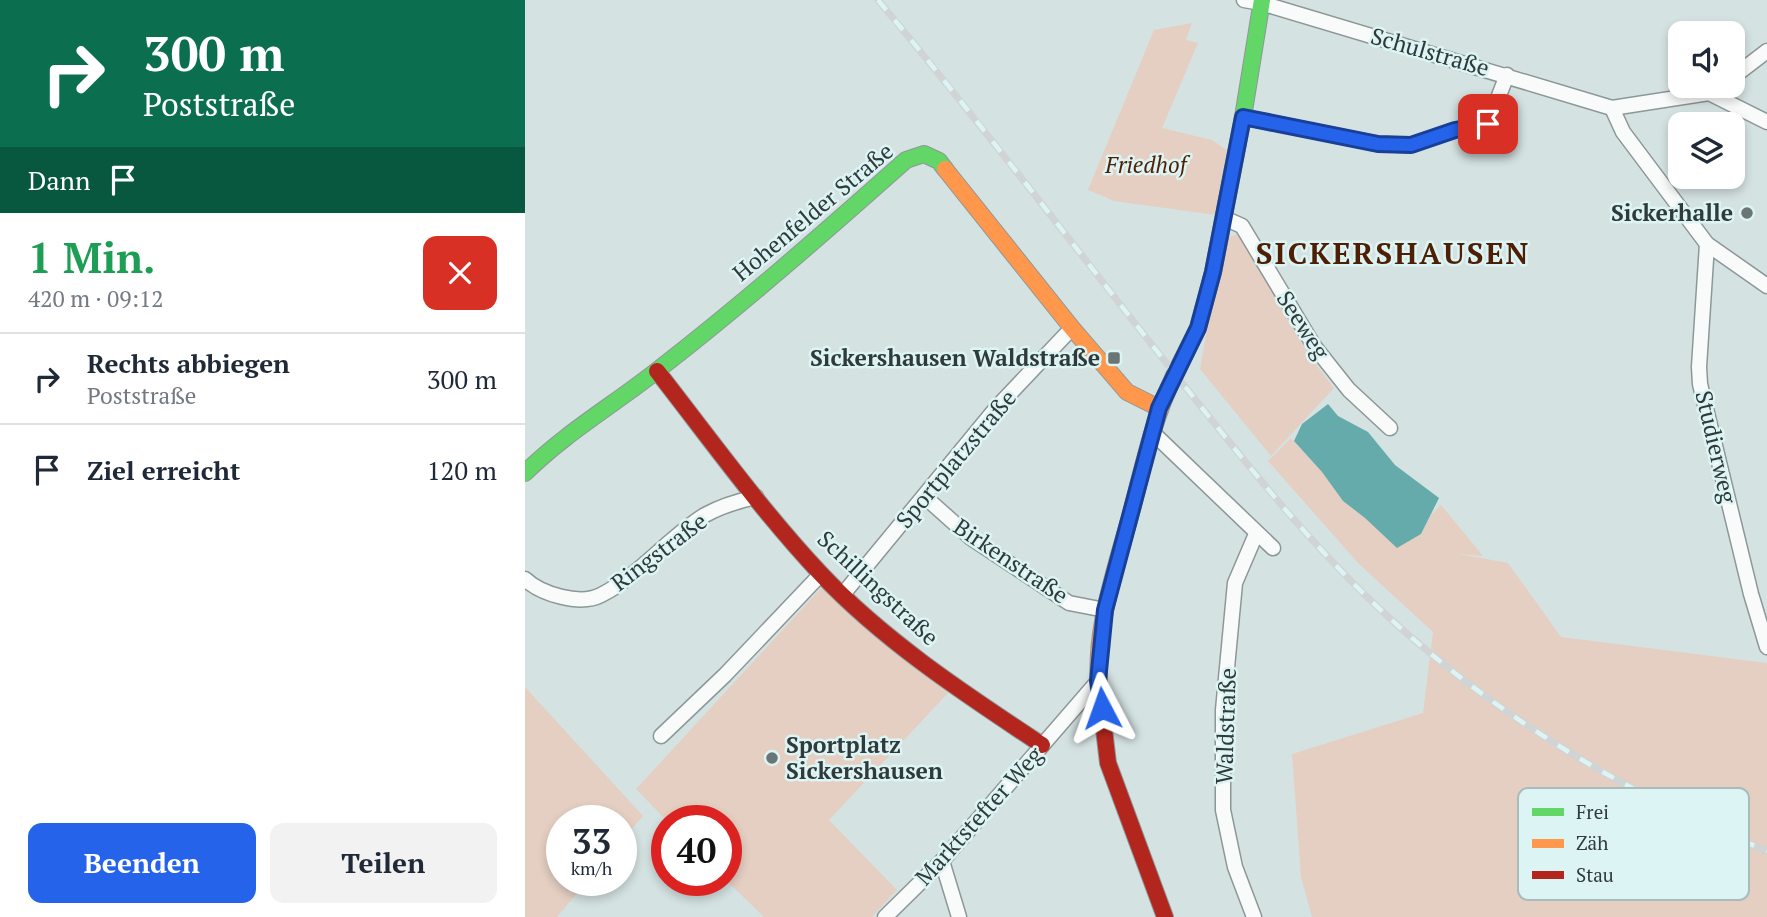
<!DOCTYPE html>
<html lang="de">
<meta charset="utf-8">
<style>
:root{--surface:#fff;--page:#f2f2f3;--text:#1f2937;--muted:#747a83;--line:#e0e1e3;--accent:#2563eb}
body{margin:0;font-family:"PT Serif",serif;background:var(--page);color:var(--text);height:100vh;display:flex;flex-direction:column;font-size:26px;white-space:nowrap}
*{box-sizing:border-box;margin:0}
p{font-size:23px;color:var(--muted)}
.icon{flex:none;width:38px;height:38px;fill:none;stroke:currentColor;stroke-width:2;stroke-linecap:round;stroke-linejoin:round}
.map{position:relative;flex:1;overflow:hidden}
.details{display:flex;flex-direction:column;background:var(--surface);width:525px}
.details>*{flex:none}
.hud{background:#0b6e4f;color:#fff;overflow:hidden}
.tools{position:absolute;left:1143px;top:21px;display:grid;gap:14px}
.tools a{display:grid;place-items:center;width:77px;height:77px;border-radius:14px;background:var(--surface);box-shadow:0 4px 10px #0003;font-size:35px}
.speed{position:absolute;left:21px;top:805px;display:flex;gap:14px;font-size:35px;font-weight:700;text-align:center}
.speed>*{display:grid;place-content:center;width:91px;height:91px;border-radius:50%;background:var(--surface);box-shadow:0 4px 10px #0003;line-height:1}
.speed small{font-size:18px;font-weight:400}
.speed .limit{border:10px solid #d22;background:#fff;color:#111}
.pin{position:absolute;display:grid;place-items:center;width:60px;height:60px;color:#fff;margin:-30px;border-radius:14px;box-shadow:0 4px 10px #0006}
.me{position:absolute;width:77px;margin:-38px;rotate:356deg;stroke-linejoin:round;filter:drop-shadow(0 0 5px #0008)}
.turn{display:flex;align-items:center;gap:24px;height:147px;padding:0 28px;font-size:32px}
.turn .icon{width:91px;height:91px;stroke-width:2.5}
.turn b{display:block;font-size:49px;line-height:60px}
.then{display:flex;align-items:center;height:66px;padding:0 28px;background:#0003;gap:14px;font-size:26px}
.round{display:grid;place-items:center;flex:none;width:74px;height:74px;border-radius:14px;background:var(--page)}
.head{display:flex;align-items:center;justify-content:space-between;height:119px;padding:0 28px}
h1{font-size:42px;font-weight:800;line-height:52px;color:#1e9e55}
.cta{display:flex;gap:14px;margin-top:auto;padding:14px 28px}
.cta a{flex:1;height:80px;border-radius:14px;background:var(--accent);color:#fff;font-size:28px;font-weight:800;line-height:80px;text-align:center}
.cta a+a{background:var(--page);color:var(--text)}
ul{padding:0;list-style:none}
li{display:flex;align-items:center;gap:21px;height:91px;padding:0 28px;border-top:2px solid var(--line)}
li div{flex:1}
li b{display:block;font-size:26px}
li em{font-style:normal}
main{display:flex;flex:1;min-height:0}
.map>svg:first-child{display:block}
</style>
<main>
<section class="details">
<div class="hud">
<div class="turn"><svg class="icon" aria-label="right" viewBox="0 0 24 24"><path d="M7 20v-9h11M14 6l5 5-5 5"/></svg><div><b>300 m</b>Poststraße</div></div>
<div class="then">Dann<svg class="icon" aria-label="arrive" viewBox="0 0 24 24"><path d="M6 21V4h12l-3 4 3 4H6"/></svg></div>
</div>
<div class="head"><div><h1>1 Min.</h1><p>420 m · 09:12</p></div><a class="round" style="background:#d93025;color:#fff"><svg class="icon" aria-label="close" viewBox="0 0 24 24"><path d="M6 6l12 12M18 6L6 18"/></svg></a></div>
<ul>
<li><svg class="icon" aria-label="right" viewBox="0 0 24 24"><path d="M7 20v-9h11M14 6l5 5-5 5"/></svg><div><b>Rechts abbiegen</b><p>Poststraße</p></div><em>300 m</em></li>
<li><svg class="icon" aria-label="arrive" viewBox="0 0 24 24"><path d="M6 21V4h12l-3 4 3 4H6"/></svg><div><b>Ziel erreicht</b></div><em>120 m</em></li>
</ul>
<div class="cta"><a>Beenden</a><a>Teilen</a></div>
</section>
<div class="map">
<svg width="1242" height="917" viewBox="0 0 1242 917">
<rect width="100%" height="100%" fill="#d5e2e2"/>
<g fill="#e5cfc2">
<path d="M 667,23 L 661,40 L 673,43 L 637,128 L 687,140 L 707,154 L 691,215 L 589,201 L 563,190 L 629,30 Z"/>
<path d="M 713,234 L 783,354 L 809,388 L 746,456 L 675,369 L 698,239 Z"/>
<path d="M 766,438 L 797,472 L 818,501 L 840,518 L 896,534 L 906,515 L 916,505 L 958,556 L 934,554 L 983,563 L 1036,637 L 1242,663 L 1242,917 L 787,917 L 776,877 L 767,754 L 898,713 L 908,632 L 834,564 L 743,461 Z"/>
<path d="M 297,587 L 423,693 L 304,820 L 372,890 L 347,917 L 239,917 L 201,880 L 201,821 L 142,821 L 111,789 Z"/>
<path d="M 0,687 L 118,816 L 96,841 L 96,821 L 37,821 L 37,880 L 63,880 L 32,917 L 0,917 Z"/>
</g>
<path fill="#65abab" d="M 803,404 L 813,416 L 843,432 L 870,465 L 914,498 L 896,534 L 872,548 L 840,518 L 818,501 L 797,472 L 769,441 L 777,424 Z"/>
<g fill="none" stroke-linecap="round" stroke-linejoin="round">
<defs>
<g id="street">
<path d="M 719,0 L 736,3 L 1087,108 L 1184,93 L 1195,86"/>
<path d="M 1208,77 L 1242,51"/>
<path d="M 1184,93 L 1242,122"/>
<path d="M 1087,108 L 1098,132 L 1182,244 L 1242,286"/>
<path d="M 718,117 L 853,144 L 885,145 L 930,130 L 963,124 L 982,75"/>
<path d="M 699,218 L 717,226 L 789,346 L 824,390 L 865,428"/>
<path d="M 1182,244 L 1174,367 L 1175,384 L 1226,594 L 1242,647"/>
<path d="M 628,433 L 748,548"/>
<path d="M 400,497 L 446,538 L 544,603 L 580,610"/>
<path d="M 0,579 C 16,594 55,606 76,595 C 114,576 144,537 180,515 C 196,506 213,501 231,497"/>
<path d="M 319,593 L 473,406 L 547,328"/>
<path d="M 136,736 L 200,675 L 296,574"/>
<path d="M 417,861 L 434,917"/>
<path d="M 360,917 L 417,861 L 573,681"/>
<path d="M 729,917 L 710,867 L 698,810 L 698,710 L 710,583 L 731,534"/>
</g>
<g id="fast">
<path d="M 649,376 L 673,328 L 688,272 L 718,117 L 737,0"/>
<path d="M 0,473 C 40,433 90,404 134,369 C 219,303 300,232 381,160 L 399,154 L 414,161 L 420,169"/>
</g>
<g id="slow">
<path d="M 420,169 L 547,328 L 602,392 L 634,408"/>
<path d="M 575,696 C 567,635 590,572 606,513 C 618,467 628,420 649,376"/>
</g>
<g id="jam">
<path d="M 132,371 C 185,439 236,510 295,573 C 359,641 440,694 517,745"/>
<path d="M 575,696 L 583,763 L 640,917"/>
</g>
</defs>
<use href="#street" stroke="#8d9797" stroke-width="17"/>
<use href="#fast" stroke="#8d9797" stroke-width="18"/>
<use href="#slow" stroke="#8d9797" stroke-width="18"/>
<use href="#jam" stroke="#8d9797" stroke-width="18"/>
<use href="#street" stroke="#f9fbfb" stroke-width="14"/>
<use href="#fast" stroke="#63d668" stroke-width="16"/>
<use href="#slow" stroke="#ff974d" stroke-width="16"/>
<use href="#jam" stroke="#b3261e" stroke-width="16"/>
<defs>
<path id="rail" d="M 353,0 C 455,122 551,249 650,374 C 721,463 792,555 879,631 C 990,728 1106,795 1242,851"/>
</defs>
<use href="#rail" stroke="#d0d4d4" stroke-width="7"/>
<use href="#rail" stroke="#ddf4f4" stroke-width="4.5" stroke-dasharray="13" stroke-linecap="butt"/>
</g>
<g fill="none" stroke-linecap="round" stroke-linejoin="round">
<defs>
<path id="route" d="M 577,708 L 573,681 L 580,610 L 634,408 L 673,328 L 688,272 L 718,117 L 853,144 L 886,145 L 930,130 L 963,124"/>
</defs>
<use href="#route" stroke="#184099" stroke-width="18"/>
<use href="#route" stroke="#2563eb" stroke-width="12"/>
</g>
<g fill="#6a7575" stroke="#ddf4f4" stroke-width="2.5">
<circle cx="1222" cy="213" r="7"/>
<rect x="582" y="351" width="14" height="14" rx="3.5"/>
<circle cx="247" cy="758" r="7"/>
</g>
<g text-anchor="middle" stroke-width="5" stroke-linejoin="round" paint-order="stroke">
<g font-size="23" fill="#313a3a" stroke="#ddf4f4">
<text transform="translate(905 52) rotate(16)" y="8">Schulstraße</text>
<text transform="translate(288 212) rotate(-40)" y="8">Hohenfelder Straße</text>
<text transform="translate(778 325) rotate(57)" y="8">Seeweg</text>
<text transform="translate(1191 447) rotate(77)" y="8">Studierweg</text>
<text transform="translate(431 459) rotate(-50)" y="8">Sportplatzstraße</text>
<text transform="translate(134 552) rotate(-37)" y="8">Ringstraße</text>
<text transform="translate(486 561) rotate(34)" y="8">Birkenstraße</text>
<text transform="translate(353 588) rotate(43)" y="8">Schillingstraße</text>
<text transform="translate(701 726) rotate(-88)" y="8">Waldstraße</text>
<text transform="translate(454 816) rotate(-48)" y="8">Marktstefter Weg</text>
</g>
<g font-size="23" font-style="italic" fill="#511f04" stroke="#ddf4f4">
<text x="621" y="173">Friedhof</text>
</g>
<g font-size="23" font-weight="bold" fill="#313a3a" stroke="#ddf4f4" text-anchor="end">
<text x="1208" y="221">Sickerhalle</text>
<text x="575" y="366">Sickershausen Waldstraße</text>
<text x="261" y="753" text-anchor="start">Sportplatz<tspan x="261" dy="26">Sickershausen</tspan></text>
</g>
<g font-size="30" font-weight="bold" letter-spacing="2" fill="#4e1f05" stroke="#ddf4f4">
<text x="868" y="264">SICKERSHAUSEN</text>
</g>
</g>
<rect x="993" y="788" width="231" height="112" rx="10" fill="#ddf4f4" stroke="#a9bcbc" stroke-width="2"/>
<rect x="1007" y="808" width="32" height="8" fill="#63d668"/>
<rect x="1007" y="839" width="32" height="9" fill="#ff974d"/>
<rect x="1007" y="871" width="32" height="8" fill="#b3261e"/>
<g font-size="19" fill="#313a3a">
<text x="1051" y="819">Frei</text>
<text x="1051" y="850">Zäh</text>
<text x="1051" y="882">Stau</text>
</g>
</svg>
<div class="tools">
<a><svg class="icon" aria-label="sound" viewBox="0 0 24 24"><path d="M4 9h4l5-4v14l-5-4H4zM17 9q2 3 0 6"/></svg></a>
<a><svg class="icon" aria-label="layers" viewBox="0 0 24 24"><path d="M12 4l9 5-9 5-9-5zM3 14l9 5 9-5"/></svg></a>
</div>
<div class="speed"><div>33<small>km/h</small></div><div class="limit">40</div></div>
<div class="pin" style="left:963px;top:124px;background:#d93025"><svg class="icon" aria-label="arrive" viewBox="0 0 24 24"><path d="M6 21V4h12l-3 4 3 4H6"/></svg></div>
<svg class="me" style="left:577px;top:708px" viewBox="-20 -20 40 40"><path d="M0-17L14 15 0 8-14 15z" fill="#2563eb" stroke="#fff" stroke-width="4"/></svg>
</div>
</main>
